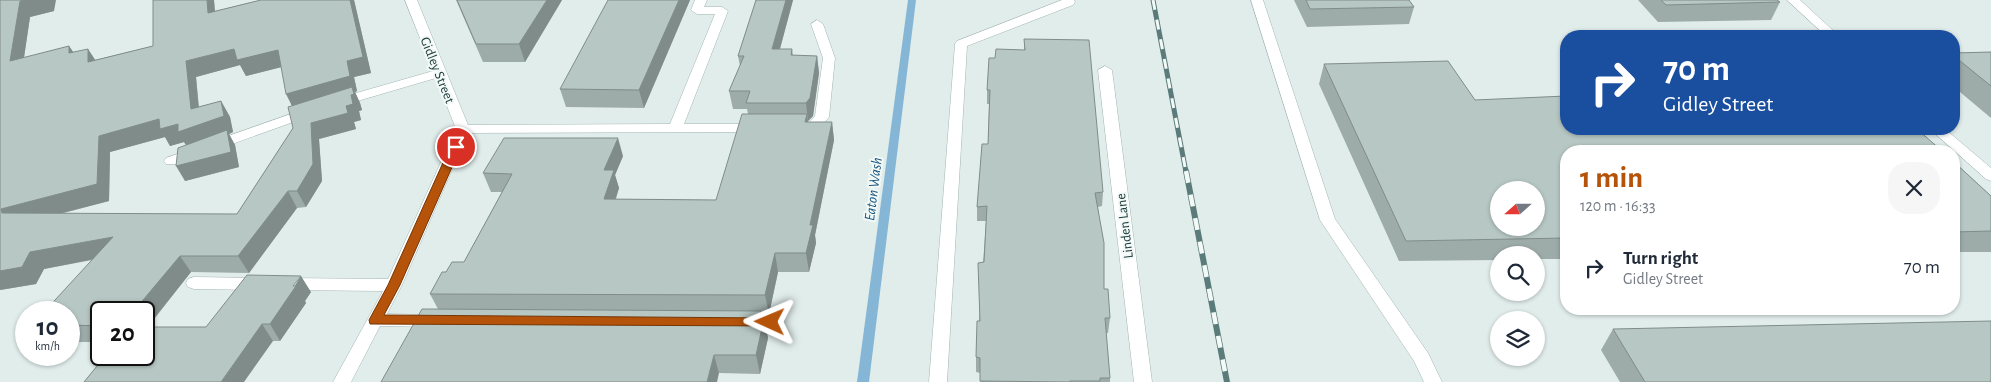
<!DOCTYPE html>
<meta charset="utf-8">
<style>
:root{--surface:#fff;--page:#f6f6f7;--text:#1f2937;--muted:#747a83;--accent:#b45309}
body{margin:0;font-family:"Alegreya Sans",sans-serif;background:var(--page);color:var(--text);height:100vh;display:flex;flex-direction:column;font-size:19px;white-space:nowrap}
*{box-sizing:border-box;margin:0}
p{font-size:16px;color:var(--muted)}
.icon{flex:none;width:28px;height:28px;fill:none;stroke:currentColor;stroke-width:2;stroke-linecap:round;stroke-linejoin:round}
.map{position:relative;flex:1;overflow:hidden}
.panel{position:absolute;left:1560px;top:145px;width:400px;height:170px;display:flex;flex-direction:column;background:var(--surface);border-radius:20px;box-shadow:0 1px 4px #0004}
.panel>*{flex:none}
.top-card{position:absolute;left:1560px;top:30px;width:400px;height:105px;border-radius:20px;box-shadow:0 1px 4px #0004;background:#1a4fa0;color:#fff;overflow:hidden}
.needle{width:32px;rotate:249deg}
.fabs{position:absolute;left:1490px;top:181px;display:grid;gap:10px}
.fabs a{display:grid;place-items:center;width:55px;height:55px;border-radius:50%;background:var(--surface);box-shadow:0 1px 4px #0004;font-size:25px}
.speed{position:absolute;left:15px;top:301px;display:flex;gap:10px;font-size:25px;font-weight:700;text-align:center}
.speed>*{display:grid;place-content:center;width:65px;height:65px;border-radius:50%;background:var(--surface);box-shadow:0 1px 4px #0004;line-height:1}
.speed small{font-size:12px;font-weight:400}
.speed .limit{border:2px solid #111;border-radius:8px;background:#fff;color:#111}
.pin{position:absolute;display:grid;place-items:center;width:42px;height:42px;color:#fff;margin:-21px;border:2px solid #fff;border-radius:50%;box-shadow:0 1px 5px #0007}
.me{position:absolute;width:55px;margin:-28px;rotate:271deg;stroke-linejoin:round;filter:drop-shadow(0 0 4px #0008)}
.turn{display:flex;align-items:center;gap:18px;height:105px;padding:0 20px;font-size:22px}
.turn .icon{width:65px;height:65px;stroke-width:2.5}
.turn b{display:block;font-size:35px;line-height:42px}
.round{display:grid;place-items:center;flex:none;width:52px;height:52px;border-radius:20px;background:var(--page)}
.summary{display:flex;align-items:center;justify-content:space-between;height:85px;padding:0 20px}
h1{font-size:30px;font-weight:700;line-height:38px;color:var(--accent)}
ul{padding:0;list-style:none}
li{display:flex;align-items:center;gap:15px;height:75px;padding:0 20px}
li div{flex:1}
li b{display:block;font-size:19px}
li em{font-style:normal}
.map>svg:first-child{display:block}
</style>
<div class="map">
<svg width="1991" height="382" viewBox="0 0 1991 382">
<rect width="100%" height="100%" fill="#e1edeb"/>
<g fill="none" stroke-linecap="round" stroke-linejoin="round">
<path fill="#86b6d6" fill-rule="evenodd" d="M 908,0 L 916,0 L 869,382 L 857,382 Z"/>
<defs>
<g id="minor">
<path d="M 405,0 L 417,0 L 468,125 L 670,124 L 715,14 L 697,14 L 691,10 L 695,0 L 707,0 L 704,7 L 722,7 L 728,11 L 684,124 L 757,124 L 762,125 L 764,128 L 762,131 L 757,132 L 468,133 L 402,285 L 387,314 L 436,315 L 442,316 L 445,321 L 442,326 L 436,327 L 380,326 L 351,382 L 333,382 L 383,291 L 285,290 L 279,288 L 277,284 L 279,280 L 285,278 L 388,279 L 456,129 L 436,78 L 337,107 L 330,103 L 332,100 L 433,71 Z"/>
<path d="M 1062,0 L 1074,0 L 1075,2 L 1073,5 L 967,46 L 947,382 L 929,382 L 955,44 L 957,41 Z"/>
<path d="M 1251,0 L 1263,0 L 1335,219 L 1428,353 L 1442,382 L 1424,382 L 1414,361 L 1320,220 Z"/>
<path d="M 1787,0 L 1800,0 L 1839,36 L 1826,36 Z"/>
<path d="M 817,20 L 823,24 L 835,58 L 829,117 L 818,130 L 795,131 L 793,128 L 795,125 L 809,123 L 815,116 L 823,58 L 811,24 Z"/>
<path d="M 1105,66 L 1112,70 L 1152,382 L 1134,382 L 1098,70 Z"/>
<path d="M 308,108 L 315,112 L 313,115 L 176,164 L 166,164 L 164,161 L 166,158 Z"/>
<path d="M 1930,129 L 1945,129 L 1991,168 L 1991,181 L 1986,179 Z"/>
<path d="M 194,277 L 260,278 L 266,280 L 268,284 L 266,288 L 260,290 L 194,289 L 188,287 L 186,283 L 188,279 Z"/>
</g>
</defs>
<use href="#minor" stroke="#a3b5b4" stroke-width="1"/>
<use href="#minor" fill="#fff" fill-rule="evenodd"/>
<defs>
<path id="rail-far1" d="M 1153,0 L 1186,172"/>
<path id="rail" d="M 1186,171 L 1227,382"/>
</defs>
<use href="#rail-far1" stroke="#5b7b7a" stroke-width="5"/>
<use href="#rail" stroke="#5b7b7a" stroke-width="6"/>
<use href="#rail-far1" stroke="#f2f9f7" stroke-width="3" stroke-dasharray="10" stroke-linecap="butt"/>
<use href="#rail" stroke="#f2f9f7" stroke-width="4.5" stroke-dasharray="12" stroke-linecap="butt"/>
</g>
<g fill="#9daca9" fill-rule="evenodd">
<path d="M 0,0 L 54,11 L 30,17 L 24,58 L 69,46 L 73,52 L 95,60 L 153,46 L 153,0 L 214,0 L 215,11 L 261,0 L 354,0 L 371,73 L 354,77 L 357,91 L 355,92 L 360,103 L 362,110 L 359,111 L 361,120 L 354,122 L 356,129 L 319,139 L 322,181 L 306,207 L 297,208 L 249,273 L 191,272 L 148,327 L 206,327 L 311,292 L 305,301 L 306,303 L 280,341 L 273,341 L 84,382 L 144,312 L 101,312 L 101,342 L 69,342 L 69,312 L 92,260 L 44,269 L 36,284 L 0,290 ZM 240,65 L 246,76 L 281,67 L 292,106 L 293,128 L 237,214 L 60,214 L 109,201 L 110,152 L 165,137 L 170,146 L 184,142 L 186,145 L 185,181 L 239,167 L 235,145 L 229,134 L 233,132 L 230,117 L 221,101 L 199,107 L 196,77 Z"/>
<path d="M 456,0 L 562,0 L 525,62 L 483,62 Z"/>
<path d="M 690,0 L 644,108 L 566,107 L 560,89 Z"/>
<path d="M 756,0 L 793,0 L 780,49 L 792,49 L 793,55 L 817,56 L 819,73 L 813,116 L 808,121 L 808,122 L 832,122 L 834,140 L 815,235 L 816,243 L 809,272 L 778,272 L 769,314 L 762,314 L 763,319 L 764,319 L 768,338 L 760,374 L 719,373 L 438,309 L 430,294 L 446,272 L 464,262 L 502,192 L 491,192 L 483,173 L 623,156 L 615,175 L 619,188 L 616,199 L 716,200 L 748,114 L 747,109 L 733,109 L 729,91 L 740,66 L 738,56 Z"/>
<path d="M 1294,0 L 1409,0 L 1414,7 L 1409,24 L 1307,27 Z"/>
<path d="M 1638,0 L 1777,0 L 1780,2 L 1771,20 L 1658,22 Z"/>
<path d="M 1024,39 L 1103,192 L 1102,206 L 1098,207 L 1104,289 L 1110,318 L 1108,333 L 1106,333 L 1110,378 L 1110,382 L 980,382 L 980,373 L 976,372 L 976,357 L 979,321 L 986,221 L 977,221 L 977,207 L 988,144 L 989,104 L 987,104 L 987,90 L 995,58 L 1024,50 Z"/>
<path d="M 1991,52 L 1991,118 L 1954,87 L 1954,53 Z"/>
<path d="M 1324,64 L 1475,100 L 1566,151 L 1566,259 L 1536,259 L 1536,255 L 1499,255 L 1499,260 L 1399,261 L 1319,84 Z"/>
<path d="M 1954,162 L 1991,196 L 1991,252 L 1954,252 Z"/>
<path d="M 1613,329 L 1991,382 L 1620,382 L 1601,350 Z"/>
</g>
<g fill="#808c89">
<path d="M 26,0 L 56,0 L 54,11 L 30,17 L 21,77 L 10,61 L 20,1 Z"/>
<path d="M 207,0 L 214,0 L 216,28 L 208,13 Z"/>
<path d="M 350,0 L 354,0 L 371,73 L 354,77 L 357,91 L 355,92 L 360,103 L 362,110 L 359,111 L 361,120 L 354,122 L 356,129 L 319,139 L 322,181 L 306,207 L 297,191 L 294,110 L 286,94 L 347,61 Z"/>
<path d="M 547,0 L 562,0 L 525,62 L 519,44 Z"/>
<path d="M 679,0 L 690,0 L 644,108 L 639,90 Z"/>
<path d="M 786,0 L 793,0 L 775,67 L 772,49 Z"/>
<path d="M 69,46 L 80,62 L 69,53 Z"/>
<path d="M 88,49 L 98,64 L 88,62 Z"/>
<path d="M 234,49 L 278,50 L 286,66 L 246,76 L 240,65 L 196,77 L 200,124 L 221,101 L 230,117 L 233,132 L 229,134 L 235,145 L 239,167 L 185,181 L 176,166 L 188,148 L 184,142 L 170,146 L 165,137 L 110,152 L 109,201 L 15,225 L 2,213 L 1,209 L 99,136 L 191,109 L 186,61 Z"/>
<path d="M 817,56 L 819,73 L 813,116 L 808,121 L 806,103 Z"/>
<path d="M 807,114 L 809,132 L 805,122 Z"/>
<path d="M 832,122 L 834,140 L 815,235 L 816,243 L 809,272 L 806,253 L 810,225 Z"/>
<path d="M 618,138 L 623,156 L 615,175 L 619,188 L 609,218 L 604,199 L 604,170 Z"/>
<path d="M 288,191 L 297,208 L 249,273 L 238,256 Z"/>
<path d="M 113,237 L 125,253 L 44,269 L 36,284 L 0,290 L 0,271 L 30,252 Z"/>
<path d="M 775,253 L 778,272 L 769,314 L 765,295 Z"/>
<path d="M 180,256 L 191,272 L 144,331 L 144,312 L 133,312 Z"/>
<path d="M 301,276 L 311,292 L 305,301 L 306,303 L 280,341 L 270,324 Z"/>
<path d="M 761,311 L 764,323 L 764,319 L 768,338 L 760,374 L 756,355 L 759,319 Z"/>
<path d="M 262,324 L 273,341 L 244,382 L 221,382 Z"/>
<path d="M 714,355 L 719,373 L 717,382 L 707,382 Z"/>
</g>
<g fill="#b7c8c4" stroke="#808c89" fill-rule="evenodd">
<path d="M 0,0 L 26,0 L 20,1 L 10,61 L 69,46 L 69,53 L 88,49 L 88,62 L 153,46 L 153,0 L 207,0 L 208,13 L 261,0 L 350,0 L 363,57 L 347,61 L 350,76 L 286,94 L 278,50 L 237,60 L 234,49 L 186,61 L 191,109 L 221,101 L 224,116 L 178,132 L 178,124 L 160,129 L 159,119 L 99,136 L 97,184 L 1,209 L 2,213 L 237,214 L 293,128 L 288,107 L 352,87 L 354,94 L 351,95 L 353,104 L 346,106 L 348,113 L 311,123 L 313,164 L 297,191 L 288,191 L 238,256 L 180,256 L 133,312 L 101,312 L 101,326 L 69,325 L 69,312 L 44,312 L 113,237 L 30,252 L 22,267 L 0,271 Z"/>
<path d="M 457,0 L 547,0 L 519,44 L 476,44 Z"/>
<path d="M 608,0 L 679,0 L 639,90 L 560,89 Z"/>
<path d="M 756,0 L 786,0 L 772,49 L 792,49 L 791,55 L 817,56 L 810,98 L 806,103 L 746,103 L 750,91 L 729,91 L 744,56 L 738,56 Z"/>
<path d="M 1306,0 L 1409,0 L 1414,7 L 1310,9 Z"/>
<path d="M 1661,0 L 1777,0 L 1780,2 L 1666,5 Z"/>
<path d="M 1024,39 L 1089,40 L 1103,192 L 1095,193 L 1104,243 L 1104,289 L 1108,289 L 1110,318 L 1105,318 L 1110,378 L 1100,378 L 1100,381 L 1070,381 L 1070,382 L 980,381 L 980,358 L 976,357 L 977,321 L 980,321 L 978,263 L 984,262 L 987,206 L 977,207 L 982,144 L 988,144 L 990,90 L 987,90 L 989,58 L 995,58 L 996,49 L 1025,50 Z"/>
<path d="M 1991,52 L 1991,86 L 1954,56 L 1954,53 Z"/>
<path d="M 1448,61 L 1475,100 L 1566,96 L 1566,129 L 1917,129 L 1942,151 L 1566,151 L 1566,238 L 1406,241 L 1324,64 ZM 1499,190 L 1536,190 L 1536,228 L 1499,228 Z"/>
<path d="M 742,114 L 807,114 L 805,122 L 832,122 L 810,225 L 813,225 L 806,253 L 775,253 L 765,295 L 430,294 L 442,272 L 446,272 L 452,262 L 464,262 L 512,174 L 483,173 L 504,138 L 618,138 L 604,170 L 614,170 L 604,199 L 716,200 Z"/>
<path d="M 227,130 L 231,152 L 176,166 L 178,148 Z"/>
<path d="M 1954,162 L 1991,196 L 1991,231 L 1954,232 Z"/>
<path d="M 247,275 L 301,276 L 293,286 L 296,286 L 270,324 L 262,324 L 221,382 L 84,382 L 106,355 L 144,355 L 144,327 L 206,327 Z"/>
<path d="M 422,309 L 761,311 L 759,319 L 764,319 L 756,355 L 714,355 L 707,382 L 381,382 Z"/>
<path d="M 1991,321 L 1991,382 L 1645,382 L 1613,329 Z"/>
</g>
<path fill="#b45309" stroke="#753606" d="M 456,143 L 461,147 L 400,285 L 384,315 L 770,318 L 775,319 L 776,322 L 775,326 L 370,324 L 369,320 L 388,285 L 450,147 Z"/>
<g text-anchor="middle" stroke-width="4" stroke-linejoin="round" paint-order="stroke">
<g font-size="14" fill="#203f3e" stroke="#f2f9f7">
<text transform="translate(438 70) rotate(68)" y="5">Gidley Street</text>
<text transform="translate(1124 226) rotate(-97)" y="5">Linden Lane</text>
</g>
<g font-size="15" font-style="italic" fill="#16547f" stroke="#f2f9f7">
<text transform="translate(873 189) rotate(-83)" y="5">Eaton Wash</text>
</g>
</g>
</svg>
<div class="fabs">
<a><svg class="needle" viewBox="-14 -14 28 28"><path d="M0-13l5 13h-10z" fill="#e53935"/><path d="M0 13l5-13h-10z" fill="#747a83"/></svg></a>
<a><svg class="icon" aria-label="search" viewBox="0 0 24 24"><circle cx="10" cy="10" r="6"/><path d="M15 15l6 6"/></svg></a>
<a><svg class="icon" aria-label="layers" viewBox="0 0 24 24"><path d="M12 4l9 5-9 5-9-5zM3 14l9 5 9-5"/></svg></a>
</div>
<div class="speed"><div>10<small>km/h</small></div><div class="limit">20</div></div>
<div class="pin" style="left:456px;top:147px;background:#d93025"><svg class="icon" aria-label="arrive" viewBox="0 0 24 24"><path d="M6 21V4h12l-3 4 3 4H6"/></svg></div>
<svg class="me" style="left:770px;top:322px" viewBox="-20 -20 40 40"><path d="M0-17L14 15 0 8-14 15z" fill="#b45309" stroke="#fff" stroke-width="4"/></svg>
<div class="top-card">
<div class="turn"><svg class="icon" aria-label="right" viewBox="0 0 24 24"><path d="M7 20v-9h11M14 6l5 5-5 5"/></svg><div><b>70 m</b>Gidley Street</div></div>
</div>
<section class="panel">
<div class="summary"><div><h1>1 min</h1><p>120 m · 16:33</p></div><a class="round"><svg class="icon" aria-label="close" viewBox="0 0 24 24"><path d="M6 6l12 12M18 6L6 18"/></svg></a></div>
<ul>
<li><svg class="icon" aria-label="right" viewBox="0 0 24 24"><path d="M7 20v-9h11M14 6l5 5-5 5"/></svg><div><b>Turn right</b><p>Gidley Street</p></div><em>70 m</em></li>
</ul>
</section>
</div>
